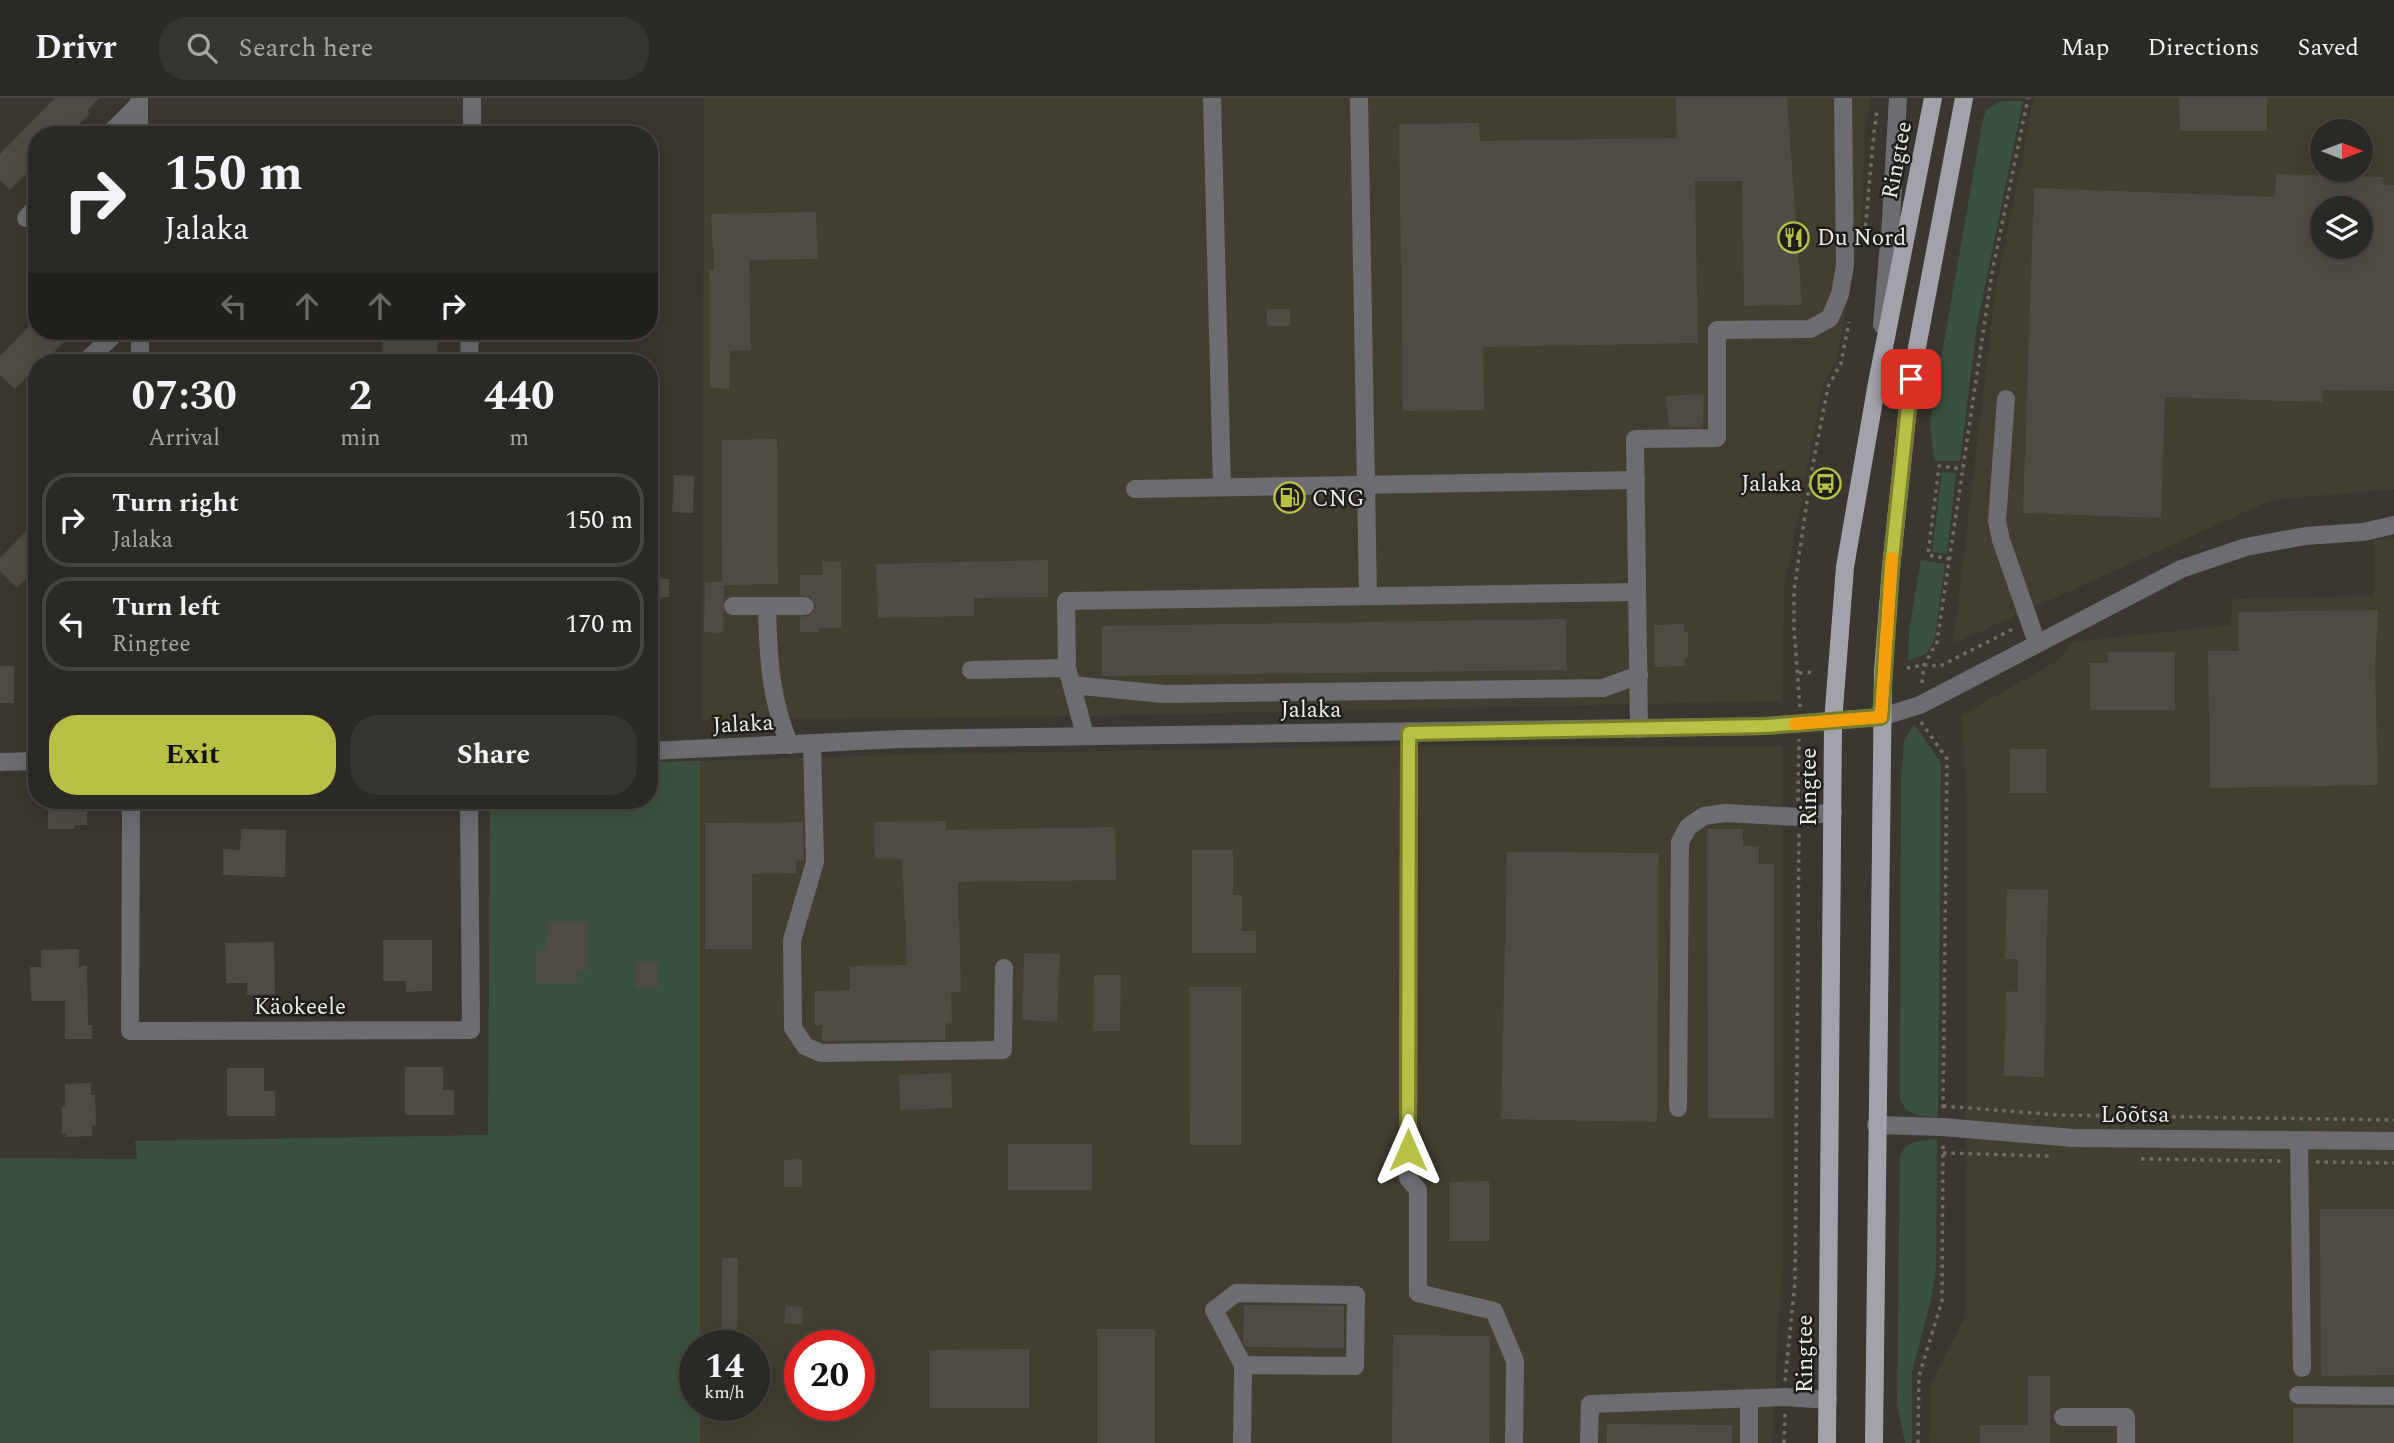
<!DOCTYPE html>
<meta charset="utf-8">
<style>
:root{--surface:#2b2923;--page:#373530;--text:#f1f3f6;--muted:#a6a6a6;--line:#474541;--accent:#b9c046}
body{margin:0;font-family:Spectral,serif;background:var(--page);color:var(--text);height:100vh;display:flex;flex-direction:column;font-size:26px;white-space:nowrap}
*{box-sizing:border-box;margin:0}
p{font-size:23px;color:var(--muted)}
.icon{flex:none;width:38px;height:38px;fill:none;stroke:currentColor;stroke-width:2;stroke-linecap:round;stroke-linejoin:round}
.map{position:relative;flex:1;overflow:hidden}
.side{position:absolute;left:28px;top:256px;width:630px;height:455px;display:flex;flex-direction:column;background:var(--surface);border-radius:28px;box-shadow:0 7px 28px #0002,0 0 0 2px var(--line)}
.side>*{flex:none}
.hud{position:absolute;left:28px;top:28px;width:630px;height:214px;border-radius:28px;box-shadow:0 7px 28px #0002,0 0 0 2px var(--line);background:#2b2923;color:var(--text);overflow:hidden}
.needle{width:46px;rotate:90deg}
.tools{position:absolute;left:2310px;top:21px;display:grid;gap:14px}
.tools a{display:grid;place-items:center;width:63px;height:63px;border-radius:50%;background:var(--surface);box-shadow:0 7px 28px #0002,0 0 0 2px var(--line);font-size:35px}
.speed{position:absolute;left:679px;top:1232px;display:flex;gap:14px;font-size:35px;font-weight:700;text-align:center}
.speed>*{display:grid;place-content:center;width:91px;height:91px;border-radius:50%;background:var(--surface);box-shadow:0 7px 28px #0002,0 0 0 2px var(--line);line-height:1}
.speed small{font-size:18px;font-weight:400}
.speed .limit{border:10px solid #d22;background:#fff;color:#111}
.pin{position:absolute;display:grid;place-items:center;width:60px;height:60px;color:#fff;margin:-30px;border-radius:14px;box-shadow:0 4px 10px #0006}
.me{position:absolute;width:77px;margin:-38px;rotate:0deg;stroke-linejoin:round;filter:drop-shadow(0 0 5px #0008)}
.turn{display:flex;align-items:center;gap:24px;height:147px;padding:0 21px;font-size:32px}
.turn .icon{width:91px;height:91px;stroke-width:2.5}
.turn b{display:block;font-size:49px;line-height:60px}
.lanes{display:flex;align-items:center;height:66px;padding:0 21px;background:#0003;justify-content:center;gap:35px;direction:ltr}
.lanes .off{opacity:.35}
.eta{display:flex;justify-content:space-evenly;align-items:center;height:119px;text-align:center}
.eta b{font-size:42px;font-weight:700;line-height:49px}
.action{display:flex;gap:14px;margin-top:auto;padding:14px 21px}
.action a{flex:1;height:80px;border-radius:28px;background:var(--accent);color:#111;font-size:28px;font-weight:700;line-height:80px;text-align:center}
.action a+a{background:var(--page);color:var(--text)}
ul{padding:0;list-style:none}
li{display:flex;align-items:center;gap:21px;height:94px;margin:0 14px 10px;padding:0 7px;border:4px solid var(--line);border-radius:28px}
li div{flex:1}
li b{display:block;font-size:26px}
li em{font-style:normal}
header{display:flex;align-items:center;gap:42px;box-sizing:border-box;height:98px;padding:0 35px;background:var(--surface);border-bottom:2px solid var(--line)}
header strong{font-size:33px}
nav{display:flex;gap:38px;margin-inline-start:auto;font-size:24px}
.search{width:490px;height:63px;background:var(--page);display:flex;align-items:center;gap:18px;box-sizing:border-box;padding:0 24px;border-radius:28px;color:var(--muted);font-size:26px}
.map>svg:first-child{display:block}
</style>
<header>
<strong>Drivr</strong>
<div class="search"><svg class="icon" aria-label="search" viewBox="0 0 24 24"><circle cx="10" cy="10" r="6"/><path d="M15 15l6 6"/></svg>Search here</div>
<nav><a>Map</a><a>Directions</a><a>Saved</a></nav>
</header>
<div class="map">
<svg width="2394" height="1345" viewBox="0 0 2394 1345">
<rect width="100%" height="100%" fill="#39372f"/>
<g fill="#423e30" fill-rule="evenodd">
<path d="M 704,0 L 1871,0 L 1865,32 L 1861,131 L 1836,264 L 1823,286 L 1784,492 L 1782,603 L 1089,618 L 701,622 Z"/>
<path d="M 2034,0 L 2394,0 L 2394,391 L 2272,402 L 1953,546 L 1995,196 ZM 2322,33 L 2361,33 L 2361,72 L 2322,72 ZM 2322,110 L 2361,110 L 2361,149 L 2322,149 Z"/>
<path d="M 2394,440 L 2394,1345 L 1930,1345 L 1931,1285 L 1965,1218 L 1967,725 L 1962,617 L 2059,562 L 2072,544 L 2230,527 L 2233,501 L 2374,498 L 2374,442 Z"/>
<path d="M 1392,648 L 1783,649 L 1782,1169 L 1772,1345 L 700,1345 L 700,1307 L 754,1307 L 754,1248 L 700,1248 L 700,663 L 924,656 ZM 800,1248 L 859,1248 L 859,1307 L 800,1307 Z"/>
</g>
<g fill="#3b513f">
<path d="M 2002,3 L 2023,3 L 1977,226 L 1960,363 L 1934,363 L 1930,324 L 1983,21 L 1986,12 Z"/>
<path d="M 1942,374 L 1956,375 L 1947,456 L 1932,454 Z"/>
<path d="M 1921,462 L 1945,466 L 1935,540 L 1927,555 L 1908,563 L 1909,534 Z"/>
<path d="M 1914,626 L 1941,665 L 1938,1019 C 1920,1018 1908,1018 1900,1002 L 1901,683 L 1904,643 Z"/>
<path d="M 700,663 L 700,1248 L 695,1248 L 695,1307 L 700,1307 L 700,1345 L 0,1345 L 0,1060 L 137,1061 L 135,1043 L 488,1037 L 490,702 L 649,702 L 649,664 Z"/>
<path d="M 1937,1041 L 1936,1169 L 1931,1202 L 1912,1274 L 1912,1345 L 1905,1345 L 1897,1306 L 1900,1058 C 1907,1042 1920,1043 1937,1041 Z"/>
</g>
<g fill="#4e4c44" fill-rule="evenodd">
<path d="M 55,0 L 99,0 L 87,13 L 90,15 L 69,37 L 37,37 L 37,65 L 10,92 L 0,82 L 0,56 Z"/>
<path d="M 1676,0 L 1787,0 L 1802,207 L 1744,208 L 1742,83 L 1695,83 L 1698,245 L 1483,249 L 1484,312 L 1403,313 L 1399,26 L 1479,25 L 1480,43 L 1677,40 Z"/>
<path d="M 2179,0 L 2267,0 L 2267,33 L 2180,33 Z"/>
<path d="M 2276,76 L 2384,79 L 2383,86 L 2394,87 L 2394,293 L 2323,292 L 2322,304 L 2165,299 L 2161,420 L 2023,415 L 2034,90 L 2275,99 ZM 2322,110 L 2361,110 L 2361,149 L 2322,149 Z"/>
<path d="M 816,114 L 818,161 L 749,162 L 751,252 L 730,253 L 729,291 L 710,290 L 709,172 L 714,172 L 711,116 Z"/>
<rect x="1267" y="211" width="23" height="17"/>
<path d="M 37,220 L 37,233 L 75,233 L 44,264 L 37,264 L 37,268 L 15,291 L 0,277 L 0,258 Z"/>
<path d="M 405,233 L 438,233 L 437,258 L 430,258 L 430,264 L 382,264 L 383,241 L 405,242 Z"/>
<path d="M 1704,296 L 1703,329 L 1669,329 L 1666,298 Z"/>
<path d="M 777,341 L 778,486 L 724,487 L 723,535 L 704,534 L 705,484 L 722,484 L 721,342 Z"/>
<path d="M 674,377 L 694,378 L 693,415 L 672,414 Z"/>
<path d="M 37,422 L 37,469 L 17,490 L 0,473 L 0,460 Z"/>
<path d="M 1048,462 L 1048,499 L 974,500 L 974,518 L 878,520 L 876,466 Z"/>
<path d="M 822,463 L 841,464 L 841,530 L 819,530 L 819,534 L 800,534 L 800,519 L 811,517 L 816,509 L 811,499 L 800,497 L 800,477 L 822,477 Z"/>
<rect x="655" y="481" width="14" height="18"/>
<path d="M 2378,512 L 2375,571 L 2378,687 L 2210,690 L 2208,553 L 2239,553 L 2238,514 Z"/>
<path d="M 1566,521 L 1567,572 L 1102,578 L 1102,528 Z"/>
<path d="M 1684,526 L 1684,534 L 1688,534 L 1688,560 L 1685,560 L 1685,568 L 1655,569 L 1654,527 Z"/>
<path d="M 2108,554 L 2175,554 L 2175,612 L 2090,612 L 2090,565 L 2108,565 Z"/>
<rect x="0" y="568" width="14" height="37"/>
<path d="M 2010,651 L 2047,651 L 2046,695 L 2009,695 Z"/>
<path d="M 66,706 L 87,706 L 87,727 L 74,727 L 74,731 L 48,731 L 48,707 L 66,708 Z"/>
<path d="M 946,723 L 946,732 L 1115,729 L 1116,782 L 958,784 L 961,894 L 951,894 L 952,925 L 945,926 L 945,942 L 822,943 L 822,927 L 815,928 L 815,893 L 850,892 L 849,868 L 907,867 L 902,761 L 875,760 L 874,724 Z"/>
<path d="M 803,724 L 804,762 L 796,763 L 796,775 L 752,776 L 752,851 L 705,851 L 705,725 Z"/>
<path d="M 241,731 L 286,732 L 285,779 L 223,777 L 223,751 L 240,752 Z"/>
<path d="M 1707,731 L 1743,731 L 1743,748 L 1759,748 L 1759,766 L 1774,766 L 1774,1020 L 1708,1020 Z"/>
<path d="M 1192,752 L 1233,752 L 1233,797 L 1242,797 L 1242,833 L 1256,833 L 1256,855 L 1192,855 Z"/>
<path d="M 1507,754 L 1659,755 L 1657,1024 L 1501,1021 Z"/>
<path d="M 2007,791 L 2048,792 L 2044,979 L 2004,978 L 2006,893 L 2017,894 L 2018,861 L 2005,861 Z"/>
<path d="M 547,824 L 588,824 L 588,872 L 577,872 L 577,885 L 536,885 L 536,853 L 546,853 Z"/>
<path d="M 383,842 L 432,842 L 432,893 L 406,894 L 406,883 L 383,883 Z"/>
<path d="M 274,844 L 275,896 L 247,897 L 247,885 L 226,885 L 225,845 Z"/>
<path d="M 79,851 L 79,869 L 87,868 L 88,927 L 92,927 L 92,941 L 65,941 L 65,903 L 31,903 L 30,869 L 41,869 L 41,852 Z"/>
<path d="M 1024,855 L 1060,856 L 1057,924 L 1022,922 Z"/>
<rect x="635" y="864" width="23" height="26"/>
<path d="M 1094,877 L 1121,877 L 1120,933 L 1093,933 Z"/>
<path d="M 1189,889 L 1241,889 L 1241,1047 L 1190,1047 Z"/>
<path d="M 405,969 L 443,969 L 443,992 L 454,992 L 454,1017 L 405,1017 Z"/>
<path d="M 227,970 L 264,970 L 264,993 L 275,993 L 275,1018 L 227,1018 Z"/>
<path d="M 951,975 L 952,1010 L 900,1012 L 899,977 Z"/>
<path d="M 91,985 L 91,997 L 95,997 L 96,1027 L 92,1027 L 92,1038 L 66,1039 L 66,1035 L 62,1036 L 62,1009 L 65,1009 L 65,986 Z"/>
<rect x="1008" y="1046" width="84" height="46"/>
<path d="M 802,1061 L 802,1089 L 784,1089 L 784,1062 Z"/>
<path d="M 1489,1083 L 1489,1143 L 1449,1143 L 1449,1084 Z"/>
<path d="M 2320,1111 L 2394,1111 L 2394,1277 L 2321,1278 Z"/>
<path d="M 722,1160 L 738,1160 L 737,1248 L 721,1248 Z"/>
<path d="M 1244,1207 L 1344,1208 L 1344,1250 L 1246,1249 L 1243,1244 Z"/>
<path d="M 786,1208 L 803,1209 L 802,1227 L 784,1225 Z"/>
<rect x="1097" y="1231" width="58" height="114"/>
<path d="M 1393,1237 L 1490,1238 L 1489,1345 L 1392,1345 Z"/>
<path d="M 1029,1251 L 1029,1310 L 929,1310 L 929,1252 Z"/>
<path d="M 2028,1278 L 2050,1278 L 2050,1345 L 1980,1345 L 1980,1327 L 2028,1327 Z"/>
<rect x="2293" y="1310" width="101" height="35"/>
<path d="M 1607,1326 L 1732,1327 L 1732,1345 L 1607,1345 Z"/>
</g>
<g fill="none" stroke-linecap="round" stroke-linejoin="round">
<g stroke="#706e67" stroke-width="3.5" stroke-dasharray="3.5 5" stroke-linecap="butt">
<path d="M 1864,145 L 1874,34 L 1877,13"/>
<path d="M 1950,461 L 1928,457 L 1939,368 L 1963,371"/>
<path d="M 1907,570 L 1924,567 L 1940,568 L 2015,530"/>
<path d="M 1799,575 L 1816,574"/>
<path d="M 1922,585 L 1924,567 L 1937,544 L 1992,175 L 2028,0"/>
<path d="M 1800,609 L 1794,531 L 1794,493 L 1811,376 L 1828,289 L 1841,265 L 1849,224"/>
<path d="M 1921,624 L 1947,661 L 1943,1014"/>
<path d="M 1798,703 L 1799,641"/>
<path d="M 1943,1008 L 2059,1017 L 2394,1022"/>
<path d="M 1943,1055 L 2049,1058"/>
<path d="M 2141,1061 L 2283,1063"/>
<path d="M 2316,1064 L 2394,1065"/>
<path d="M 1785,1283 L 1795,1184 L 1799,735"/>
<path d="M 1784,1345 L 1785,1316"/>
<path d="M 1918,1345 L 1919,1278 L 1942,1203 L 1943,1046"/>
</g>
<g stroke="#6d6d71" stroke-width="18">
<path d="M 139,0 L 139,37"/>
<path d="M 1212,0 L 1222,389"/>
<path d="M 1359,0 L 1368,498"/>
<path d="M 108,37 L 139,6"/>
<path d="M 472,37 L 472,0"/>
<path d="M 26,120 L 37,108"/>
<path d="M 1882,227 L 1891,122 L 1898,0"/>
<path d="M 140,233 L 140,264"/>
<path d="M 85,264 L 118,233"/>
<path d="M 469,264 L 470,233"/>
<path d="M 2006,301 L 1997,423 L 2001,442 L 2037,545"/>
<path d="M 1135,391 L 1636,382"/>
<path d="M 733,508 L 767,508"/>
<path d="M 971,572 L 1067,570"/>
<path d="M 1072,587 L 1164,596 L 1603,590 L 1639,577"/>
<path d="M 1639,631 L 1635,341 L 1717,340 L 1717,232 L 1810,231 L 1830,220 L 1840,196 L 1845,168 L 1843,0"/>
<path d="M 1409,635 L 1408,1080 L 1418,1092 L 1418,1195 L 1494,1213 L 1515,1263 L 1514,1345"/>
<path d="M 1085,637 L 1067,570 L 1066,503 L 1637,494"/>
<path d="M 812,646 L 815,764 L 792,842 L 793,930 L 805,948 L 821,955 L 1003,952 L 1004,870"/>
<path d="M 790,647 C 770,602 768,557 767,508 L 805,508"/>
<path d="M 649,653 L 901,641 L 1766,628 L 1881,619 L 1920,607 L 2181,471 L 2246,449 L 2305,438 L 2363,434 L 2394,427"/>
<path d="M 0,664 L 37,663"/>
<path d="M 131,702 L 130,933 L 471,932 L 469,702"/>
<path d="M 1678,1010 L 1680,744 L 1688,729 L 1704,718 L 1725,715 L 1799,719 L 1833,714"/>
<path d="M 1876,1027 L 1943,1029 L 2073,1040 L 2394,1043"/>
<path d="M 2299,1042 L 2302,1270"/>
<path d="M 2298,1297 L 2394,1298"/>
<path d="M 2063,1319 L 2126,1319 L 2126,1345"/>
<path d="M 1242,1345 L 1243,1267 L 1214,1212 L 1236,1195 L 1356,1197 L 1355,1268 L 1243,1267"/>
<path d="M 1589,1345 L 1590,1306 L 1785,1299 L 1828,1302"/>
<path d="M 1749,1345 L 1749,1301"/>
</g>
<g stroke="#a2a2aa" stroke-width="18">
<path d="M 1827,1345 L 1833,624 L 1845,469 L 1877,285 L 1933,0"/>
<path d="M 1874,1345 L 1883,574 L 1891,470 L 1911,281 L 1964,0"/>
</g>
</g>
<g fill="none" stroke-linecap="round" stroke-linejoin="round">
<defs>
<path id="route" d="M 1408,1052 L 1409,635 L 1766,628 L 1881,619 L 1891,470 L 1911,281"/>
</defs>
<use href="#route" stroke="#787d2e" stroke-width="18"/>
<use href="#route" stroke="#b9c046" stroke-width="12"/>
<path stroke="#f59e0b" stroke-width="12" d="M 1795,626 L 1881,619 L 1892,460"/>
</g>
<defs>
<symbol id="restaurant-ring" viewBox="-11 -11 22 22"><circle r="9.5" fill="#1f1e1b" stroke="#b9c046" stroke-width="1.5"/><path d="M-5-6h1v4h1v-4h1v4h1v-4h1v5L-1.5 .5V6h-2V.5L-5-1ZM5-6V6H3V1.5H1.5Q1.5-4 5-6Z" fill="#b9c046"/></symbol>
<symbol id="bus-ring" viewBox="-11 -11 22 22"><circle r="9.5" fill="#1f1e1b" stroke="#b9c046" stroke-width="1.5"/><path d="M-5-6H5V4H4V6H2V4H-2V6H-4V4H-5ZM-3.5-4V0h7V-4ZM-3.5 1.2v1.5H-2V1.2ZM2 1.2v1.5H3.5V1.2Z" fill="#b9c046"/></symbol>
<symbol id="fuel-ring" viewBox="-11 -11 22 22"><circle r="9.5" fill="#1f1e1b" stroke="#b9c046" stroke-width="1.5"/><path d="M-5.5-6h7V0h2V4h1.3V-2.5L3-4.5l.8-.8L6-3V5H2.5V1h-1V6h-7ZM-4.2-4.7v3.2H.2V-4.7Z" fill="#b9c046"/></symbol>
</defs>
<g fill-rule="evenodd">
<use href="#restaurant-ring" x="1776" y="122" width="35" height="35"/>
<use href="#bus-ring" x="1808" y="368" width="35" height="35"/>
<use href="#fuel-ring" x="1272" y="382" width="35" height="35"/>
</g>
<g text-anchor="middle" stroke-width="5" stroke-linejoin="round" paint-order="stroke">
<g font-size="23" fill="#eceae5" stroke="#1f1e1b">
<text transform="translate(1896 62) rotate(-79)" y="8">Ringtee</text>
<text x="1311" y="619">Jalaka</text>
<text transform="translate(743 625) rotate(-3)" y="8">Jalaka</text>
<text transform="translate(1808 689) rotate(-90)" y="8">Ringtee</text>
<text x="300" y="916">Käokeele</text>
<text x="2135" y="1024">Lõõtsa</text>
<text transform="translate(1804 1256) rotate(-90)" y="8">Ringtee</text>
</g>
<g font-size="23" fill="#eceae5" stroke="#1f1e1b" text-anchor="start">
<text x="1817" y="147">Du Nord</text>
<text x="1802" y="393" text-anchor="end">Jalaka</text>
<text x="1312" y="408">CNG</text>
</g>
</g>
</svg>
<div class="tools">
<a><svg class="needle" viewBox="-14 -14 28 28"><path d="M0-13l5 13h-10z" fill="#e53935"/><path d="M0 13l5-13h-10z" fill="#a6a6a6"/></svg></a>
<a><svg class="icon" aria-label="layers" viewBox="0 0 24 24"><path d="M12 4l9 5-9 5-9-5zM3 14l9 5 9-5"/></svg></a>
</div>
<div class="speed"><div>14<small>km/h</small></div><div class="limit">20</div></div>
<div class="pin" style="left:1911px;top:281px;background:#d93025"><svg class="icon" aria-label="arrive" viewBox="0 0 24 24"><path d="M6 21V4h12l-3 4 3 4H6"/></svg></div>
<svg class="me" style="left:1408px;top:1052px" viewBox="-20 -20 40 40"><path d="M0-17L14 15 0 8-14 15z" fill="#b9c046" stroke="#fff" stroke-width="4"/></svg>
<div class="hud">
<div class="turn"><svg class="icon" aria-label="right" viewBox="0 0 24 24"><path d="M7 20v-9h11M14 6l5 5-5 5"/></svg><div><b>150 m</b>Jalaka</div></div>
<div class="lanes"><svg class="icon off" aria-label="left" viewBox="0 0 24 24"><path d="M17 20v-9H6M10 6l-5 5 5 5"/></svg><svg class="icon off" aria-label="ahead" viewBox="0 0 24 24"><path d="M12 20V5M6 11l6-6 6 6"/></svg><svg class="icon off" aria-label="ahead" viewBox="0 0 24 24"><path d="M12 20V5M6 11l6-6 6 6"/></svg><svg class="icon" aria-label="right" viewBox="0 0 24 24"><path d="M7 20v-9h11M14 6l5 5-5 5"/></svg></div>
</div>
<section class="side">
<div class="eta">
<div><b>07:30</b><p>Arrival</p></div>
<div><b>2</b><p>min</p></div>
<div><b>440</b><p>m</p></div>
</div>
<ul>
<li><svg class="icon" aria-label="right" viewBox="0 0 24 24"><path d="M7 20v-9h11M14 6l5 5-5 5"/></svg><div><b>Turn right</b><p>Jalaka</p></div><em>150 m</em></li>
<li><svg class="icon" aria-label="left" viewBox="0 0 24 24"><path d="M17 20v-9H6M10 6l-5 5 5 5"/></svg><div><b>Turn left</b><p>Ringtee</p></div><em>170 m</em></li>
</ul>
<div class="action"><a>Exit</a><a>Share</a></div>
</section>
</div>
